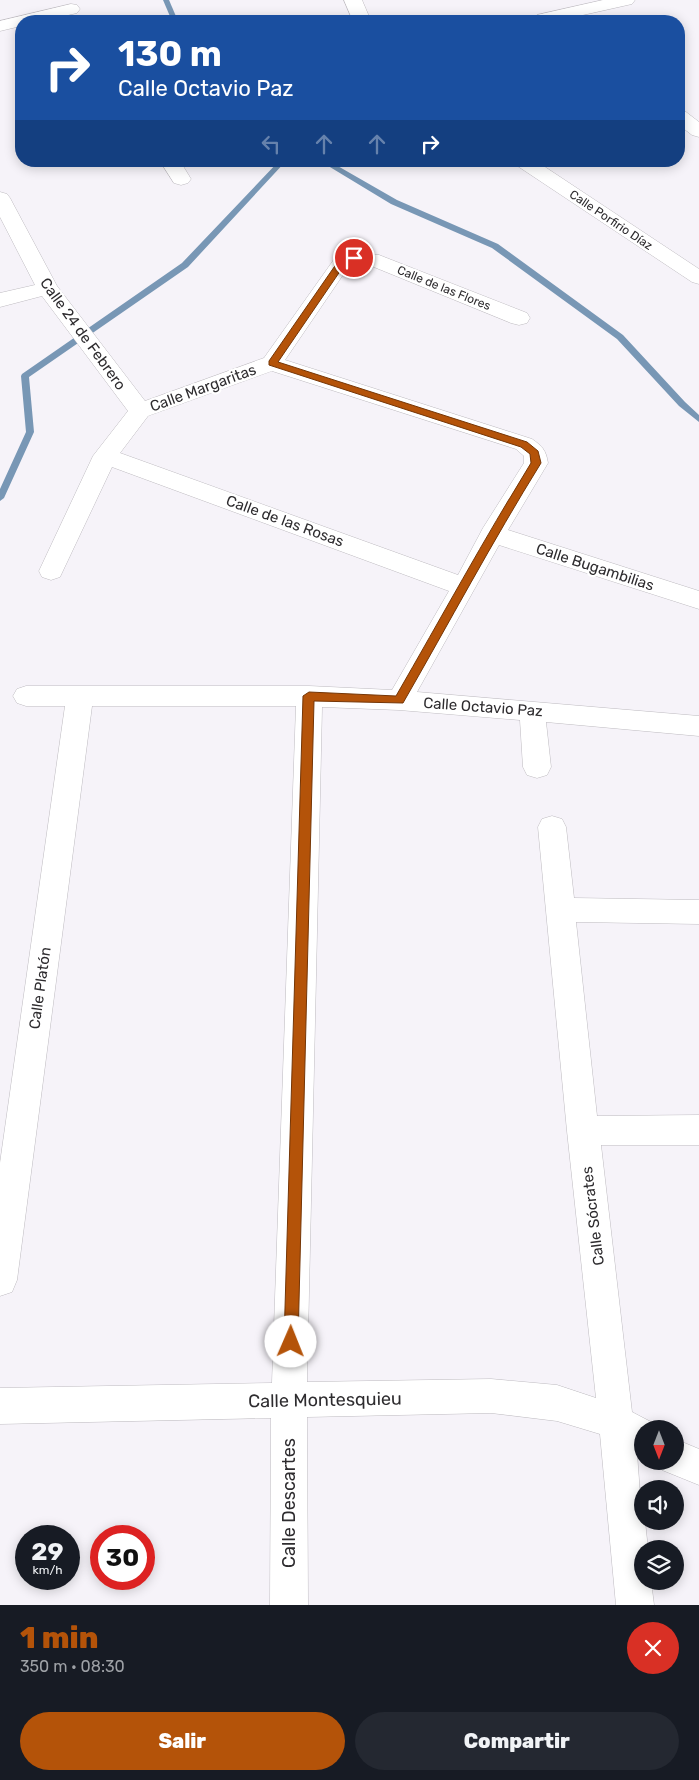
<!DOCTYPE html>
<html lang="es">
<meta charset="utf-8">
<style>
:root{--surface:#171b24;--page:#242831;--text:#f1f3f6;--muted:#9ea1a6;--accent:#b45309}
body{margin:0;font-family:Rubik,sans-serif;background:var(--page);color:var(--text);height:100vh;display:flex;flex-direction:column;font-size:19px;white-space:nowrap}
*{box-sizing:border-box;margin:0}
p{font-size:16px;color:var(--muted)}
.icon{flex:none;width:28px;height:28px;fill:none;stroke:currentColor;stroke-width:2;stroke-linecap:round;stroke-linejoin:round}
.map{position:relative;height:1605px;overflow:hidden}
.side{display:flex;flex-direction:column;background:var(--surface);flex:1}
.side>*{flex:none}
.top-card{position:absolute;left:15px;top:15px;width:670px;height:152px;border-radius:20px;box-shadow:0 2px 12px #0003;background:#1a4fa0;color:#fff;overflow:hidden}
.needle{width:32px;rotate:180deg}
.tools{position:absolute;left:634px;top:1420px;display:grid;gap:10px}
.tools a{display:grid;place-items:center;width:50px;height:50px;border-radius:50%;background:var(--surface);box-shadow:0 2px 12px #0003;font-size:25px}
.speed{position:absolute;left:15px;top:1525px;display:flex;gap:10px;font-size:25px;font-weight:700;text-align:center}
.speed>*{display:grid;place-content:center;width:65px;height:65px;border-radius:50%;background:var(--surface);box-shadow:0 2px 12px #0003;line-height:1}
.speed small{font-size:12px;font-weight:400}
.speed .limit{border:8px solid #d22;background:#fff;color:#111}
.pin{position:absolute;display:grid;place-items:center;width:42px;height:42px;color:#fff;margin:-21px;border:2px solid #fff;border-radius:50%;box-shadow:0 1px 5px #0007}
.me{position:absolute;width:55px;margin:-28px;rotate:1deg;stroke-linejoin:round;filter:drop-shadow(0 0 4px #0008)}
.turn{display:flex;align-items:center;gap:18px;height:105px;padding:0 20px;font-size:22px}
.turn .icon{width:65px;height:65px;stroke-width:2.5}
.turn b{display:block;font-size:35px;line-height:42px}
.lanes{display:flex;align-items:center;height:48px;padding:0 20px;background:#0003;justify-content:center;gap:25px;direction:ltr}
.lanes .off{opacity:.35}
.round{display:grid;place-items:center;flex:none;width:52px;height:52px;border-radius:26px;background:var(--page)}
.summary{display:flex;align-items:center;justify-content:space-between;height:85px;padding:0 20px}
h1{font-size:30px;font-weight:800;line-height:38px;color:var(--accent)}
.cta{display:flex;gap:10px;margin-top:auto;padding:10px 20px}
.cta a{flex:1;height:58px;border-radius:30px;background:var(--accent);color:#fff;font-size:20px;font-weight:800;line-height:58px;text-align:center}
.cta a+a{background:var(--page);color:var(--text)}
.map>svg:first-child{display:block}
</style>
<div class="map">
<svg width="699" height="1605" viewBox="0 0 699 1605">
<rect width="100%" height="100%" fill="#f6f3f9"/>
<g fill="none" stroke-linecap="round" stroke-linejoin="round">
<g fill="#7897b5" fill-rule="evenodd">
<path d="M 163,0 L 169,0 L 178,21 L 172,21 Z"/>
<path d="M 279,161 L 286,161 L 188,267 L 29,377 L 34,432 L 4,498 L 0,501 L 0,489 L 26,432 L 21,376 L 22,374 L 182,263 Z"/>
<path d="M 320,161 L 329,161 L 397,200 L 498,244 L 623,335 L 685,402 L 699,415 L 699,422 L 679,406 L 617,339 L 492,248 L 391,204 Z"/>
</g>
<defs>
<g id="minor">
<path d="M 344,0 L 362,0 L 371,21 L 353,21 Z"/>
<path d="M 603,0 L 635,0 L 632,4 L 556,21 L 536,21 L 534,19 L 537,15 Z"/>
<path d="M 71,4 L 77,5 L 80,9 L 77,13 L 42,21 L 21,21 L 21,26 L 0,31 L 0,21 Z"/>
<path d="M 679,110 L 686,112 L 699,122 L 699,137 L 692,135 L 679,125 Z"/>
<path d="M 160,161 L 180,161 L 191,179 L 188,183 L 181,185 L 174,183 Z"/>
<path d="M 513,161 L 536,161 L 699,269 L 699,284 L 692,282 L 516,165 Z"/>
<path d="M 0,192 L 7,194 L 10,198 L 57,286 L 145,401 L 264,358 L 335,258 L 354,252 L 379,255 L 527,313 L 530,318 L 527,323 L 519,325 L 511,323 L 369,265 L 356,264 L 349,266 L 285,360 L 532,439 C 542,446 546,450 548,463 L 508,530 L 699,591 L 699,609 L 499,545 L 417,692 L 699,716 L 699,736 L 546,722 L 551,767 L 547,775 L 537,778 L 527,775 L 523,767 L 520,720 L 399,710 L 322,707 L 307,1382 L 491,1379 L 557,1385 L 596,1398 L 567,1131 L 538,827 L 542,819 L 552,816 L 562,819 L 566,827 L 574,898 L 699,900 L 699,924 L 576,922 L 597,1116 L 699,1115 L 699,1145 L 601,1145 L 632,1412 L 655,1424 L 656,1429 L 642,1429 L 642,1455 L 637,1453 L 642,1521 L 645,1521 L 648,1549 L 642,1549 L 642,1581 L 651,1581 L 654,1605 L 616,1605 L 600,1434 L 557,1421 L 491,1413 L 307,1417 L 308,1605 L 270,1605 L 271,1418 L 0,1424 L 0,1388 L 272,1383 L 296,706 L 92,706 L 17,1280 L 12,1292 L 0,1296 L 0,1163 L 65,706 L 26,706 L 17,703 L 13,696 L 17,689 L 26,686 L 309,686 L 392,690 L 449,591 L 112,467 L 60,577 L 51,580 L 42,577 L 39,571 L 93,456 L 128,411 L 42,296 L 0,307 L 0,293 L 35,285 L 0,217 ZM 272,371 L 516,449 L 524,456 L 524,463 L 483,528 L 458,575 L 120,453 L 148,416 Z"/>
<path d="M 675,1439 L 699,1449 L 699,1485 L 662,1470 L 659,1461 L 675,1461 Z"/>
</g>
</defs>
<use href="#minor" stroke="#bebbc0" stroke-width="1"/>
<use href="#minor" fill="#fff" fill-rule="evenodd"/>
</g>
<path fill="#b45309" stroke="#753606" d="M 354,255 L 358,258 L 345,264 L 278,362 L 527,442 L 538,451 L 541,463 C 492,542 449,623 403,703 L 314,701 L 298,1342 L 296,1347 L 291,1349 L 286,1347 L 284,1342 L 303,696 L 309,692 L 396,696 C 441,618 484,539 531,463 L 530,454 L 521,447 L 269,365 L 269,361 L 339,260 Z"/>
<g text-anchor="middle" stroke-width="4.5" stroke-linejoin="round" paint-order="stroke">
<g font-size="12" fill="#2e2c2f" stroke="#fff">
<text transform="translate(611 220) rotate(34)" y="4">Calle Porfirio Díaz</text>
<text transform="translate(444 288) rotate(22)" y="4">Calle de las Flores</text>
</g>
<g font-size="15" fill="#2e2c2f" stroke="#fff">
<text transform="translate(83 334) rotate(54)" y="5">Calle 24 de Febrero</text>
<text transform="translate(203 388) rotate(-20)" y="5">Calle Margaritas</text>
<text transform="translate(285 521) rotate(20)" y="5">Calle de las Rosas</text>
<text transform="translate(595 567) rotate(18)" y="5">Calle Bugambilias</text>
<text transform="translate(483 707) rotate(4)" y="5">Calle Octavio Paz</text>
<text transform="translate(40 988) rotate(-82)" y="5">Calle Platón</text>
<text transform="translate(593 1216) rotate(-97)" y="5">Calle Sócrates</text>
</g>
<g font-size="18" fill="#2e2c2f" stroke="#fff">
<text transform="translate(325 1400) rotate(-1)" y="6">Calle Montesquieu</text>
<text transform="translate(289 1503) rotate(-90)" y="6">Calle Descartes</text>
</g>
</g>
</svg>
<div class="tools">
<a><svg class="needle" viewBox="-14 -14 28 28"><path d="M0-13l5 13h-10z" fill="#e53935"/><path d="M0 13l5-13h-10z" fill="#9ea1a6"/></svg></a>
<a><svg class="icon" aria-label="sound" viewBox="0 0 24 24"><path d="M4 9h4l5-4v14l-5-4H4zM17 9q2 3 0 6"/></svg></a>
<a><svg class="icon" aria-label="layers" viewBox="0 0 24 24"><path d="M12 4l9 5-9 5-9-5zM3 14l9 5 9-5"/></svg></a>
</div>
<div class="speed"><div>29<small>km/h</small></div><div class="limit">30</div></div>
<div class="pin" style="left:354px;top:258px;background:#d93025"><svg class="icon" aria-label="arrive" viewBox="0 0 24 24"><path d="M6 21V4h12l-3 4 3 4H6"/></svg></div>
<svg class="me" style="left:291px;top:1342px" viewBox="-20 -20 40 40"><circle r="19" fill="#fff"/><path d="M0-13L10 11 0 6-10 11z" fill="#b45309"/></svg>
<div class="top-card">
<div class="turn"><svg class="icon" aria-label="right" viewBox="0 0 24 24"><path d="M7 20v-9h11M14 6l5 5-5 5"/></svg><div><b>130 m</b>Calle Octavio Paz</div></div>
<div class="lanes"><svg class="icon off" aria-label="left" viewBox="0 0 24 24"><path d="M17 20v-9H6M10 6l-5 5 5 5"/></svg><svg class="icon off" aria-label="ahead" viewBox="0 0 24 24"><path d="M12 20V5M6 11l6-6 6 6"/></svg><svg class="icon off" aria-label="ahead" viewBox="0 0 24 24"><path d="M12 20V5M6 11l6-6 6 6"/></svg><svg class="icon" aria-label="right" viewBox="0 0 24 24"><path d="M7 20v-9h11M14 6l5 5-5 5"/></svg></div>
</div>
</div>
<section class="side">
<div class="summary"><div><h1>1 min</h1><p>350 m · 08:30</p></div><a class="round" style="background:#d93025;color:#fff"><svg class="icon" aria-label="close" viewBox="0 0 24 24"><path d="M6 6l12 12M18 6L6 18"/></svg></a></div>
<div class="cta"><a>Salir</a><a>Compartir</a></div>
</section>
